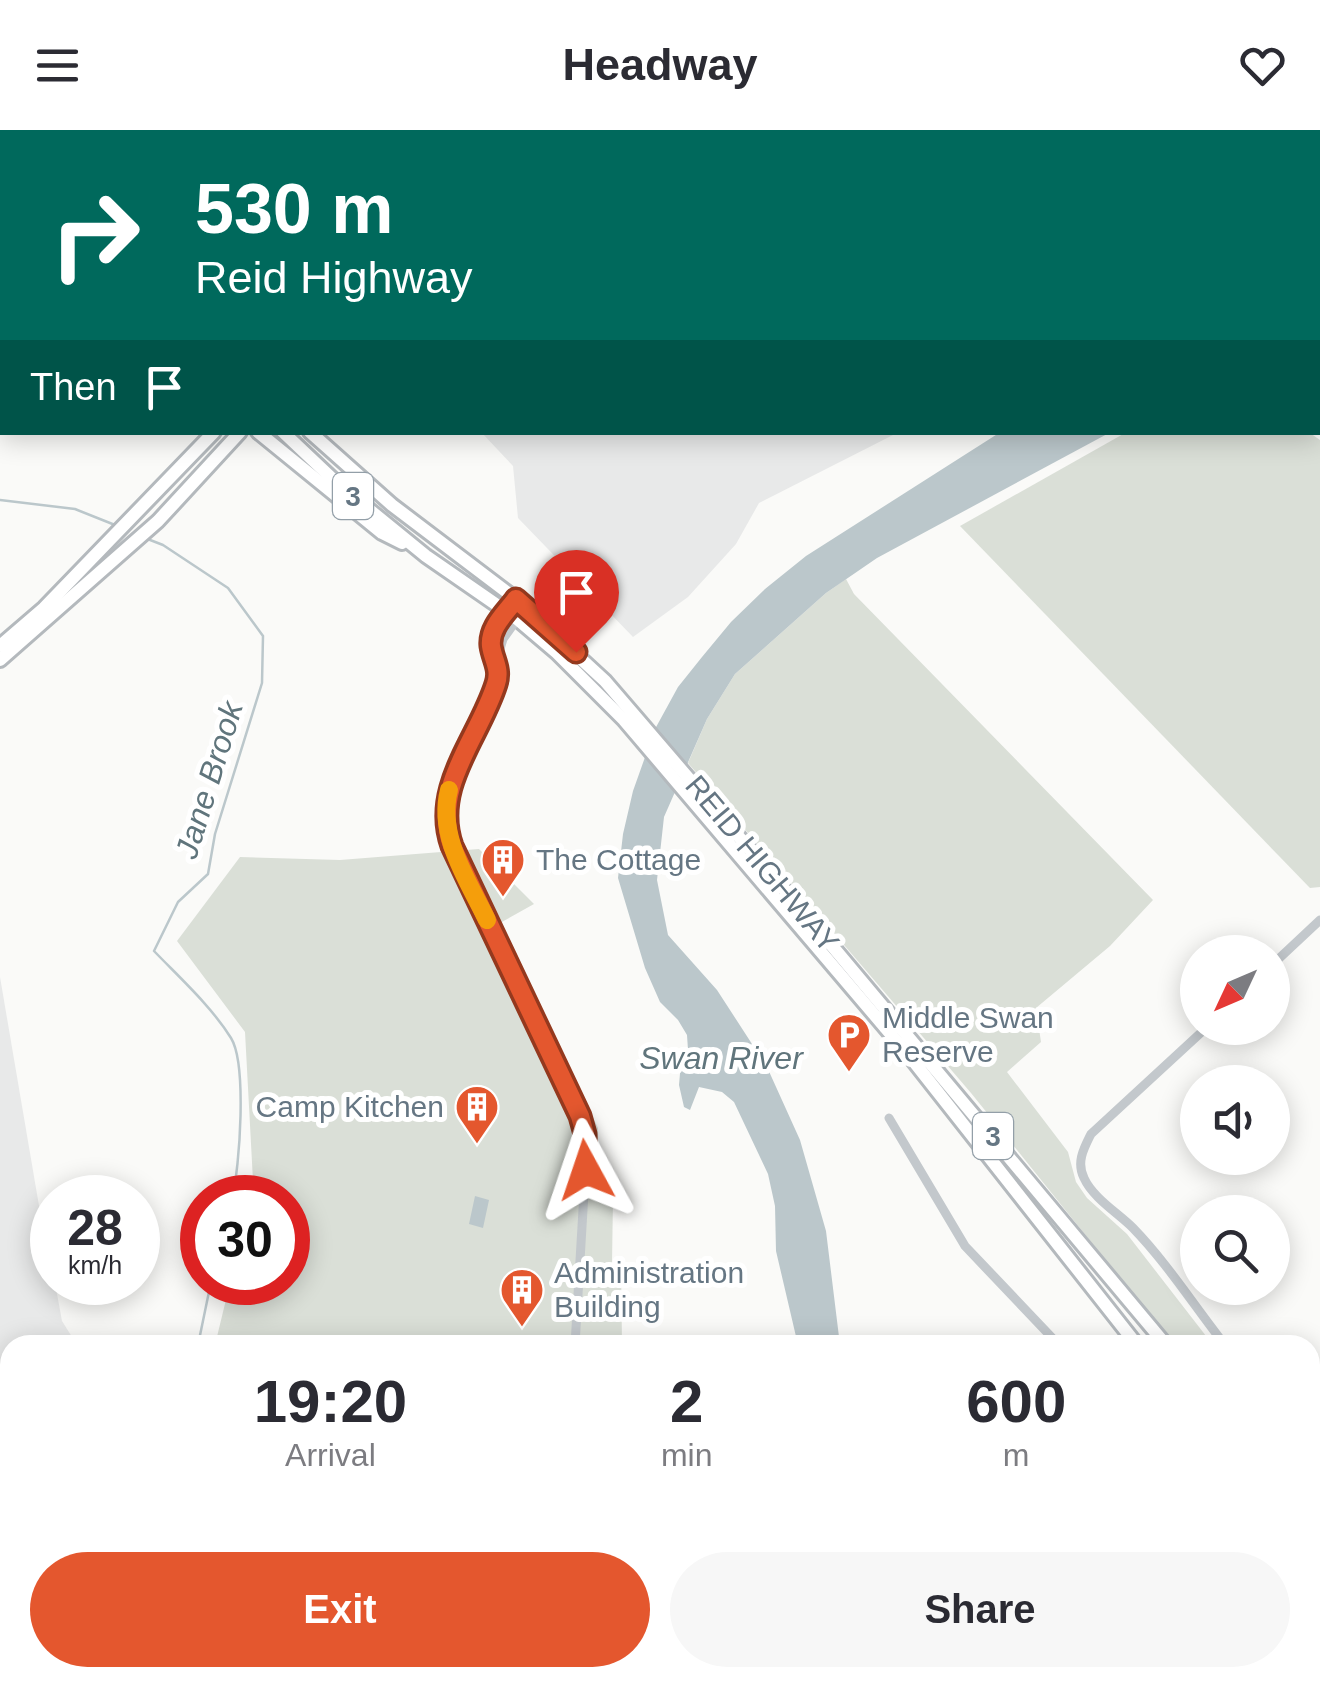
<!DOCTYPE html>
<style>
:root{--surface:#fff;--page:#f7f7f7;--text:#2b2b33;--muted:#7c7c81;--accent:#e4572e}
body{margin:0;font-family:Helvetica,sans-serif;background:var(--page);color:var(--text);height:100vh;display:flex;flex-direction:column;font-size:38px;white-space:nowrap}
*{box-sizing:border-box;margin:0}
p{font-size:32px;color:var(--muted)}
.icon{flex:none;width:55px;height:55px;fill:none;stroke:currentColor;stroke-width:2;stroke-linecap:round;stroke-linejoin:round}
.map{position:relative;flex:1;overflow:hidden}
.drawer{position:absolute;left:0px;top:1205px;width:1320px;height:352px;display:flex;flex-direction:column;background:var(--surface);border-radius:30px 30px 0 0;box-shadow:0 5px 25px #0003}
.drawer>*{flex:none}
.hud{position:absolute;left:0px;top:0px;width:1320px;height:305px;box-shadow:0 5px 25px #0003;background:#00695c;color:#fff;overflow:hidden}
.needle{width:65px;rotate:226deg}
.controls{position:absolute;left:1180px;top:805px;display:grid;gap:20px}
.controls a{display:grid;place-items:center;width:110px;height:110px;border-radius:50%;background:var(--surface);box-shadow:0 5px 25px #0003;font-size:50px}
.speed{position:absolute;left:30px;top:1045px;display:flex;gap:20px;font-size:50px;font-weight:700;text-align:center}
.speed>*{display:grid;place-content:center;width:130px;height:130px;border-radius:50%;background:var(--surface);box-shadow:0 5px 25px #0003;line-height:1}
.speed small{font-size:25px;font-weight:400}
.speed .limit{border:15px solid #d22;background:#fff;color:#111}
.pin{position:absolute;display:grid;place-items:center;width:85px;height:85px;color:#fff;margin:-102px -42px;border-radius:50% 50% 50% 0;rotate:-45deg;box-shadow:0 0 10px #0007}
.pin .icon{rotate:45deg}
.me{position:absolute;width:110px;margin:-55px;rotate:355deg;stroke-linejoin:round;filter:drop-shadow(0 0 8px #0008)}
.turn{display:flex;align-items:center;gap:35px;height:210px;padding:0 30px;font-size:45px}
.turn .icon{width:130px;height:130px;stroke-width:2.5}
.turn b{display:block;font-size:70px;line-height:85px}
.then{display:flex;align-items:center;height:95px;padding:0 30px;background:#0003;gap:20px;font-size:38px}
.eta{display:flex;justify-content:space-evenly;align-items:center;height:170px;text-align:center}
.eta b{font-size:60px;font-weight:700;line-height:70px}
.action{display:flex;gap:20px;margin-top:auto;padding:20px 30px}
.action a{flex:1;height:115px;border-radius:60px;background:var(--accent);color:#fff;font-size:40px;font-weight:700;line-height:115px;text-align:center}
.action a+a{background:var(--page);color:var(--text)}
header{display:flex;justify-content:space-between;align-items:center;height:130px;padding:0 30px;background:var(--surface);font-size:45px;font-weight:700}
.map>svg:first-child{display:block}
</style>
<header><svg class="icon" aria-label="menu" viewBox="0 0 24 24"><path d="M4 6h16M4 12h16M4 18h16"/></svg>Headway<svg class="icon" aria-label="heart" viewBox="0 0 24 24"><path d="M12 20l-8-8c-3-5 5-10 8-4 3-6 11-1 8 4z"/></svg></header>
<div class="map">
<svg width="1320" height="1556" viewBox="0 0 1320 1556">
<rect width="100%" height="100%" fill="#fafaf8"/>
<g fill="#e8e9e9">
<path d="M 587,0 L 1320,0 L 1320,233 L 1318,2 L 585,2 Z"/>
<path d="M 482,303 L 897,303 L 759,373 L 736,414 L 688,467 L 633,507 L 518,388 L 513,336 Z"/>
<path d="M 0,847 L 52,1152 L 55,1153 L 62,1191 L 77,1215 L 10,1215 L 10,1344 L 0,1334 Z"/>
</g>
<g fill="#dadfd7">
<path d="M 1310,303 L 1320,310 L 1320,757 L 1310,758 L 960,396 L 1125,303 Z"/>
<path d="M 846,449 L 854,464 L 1153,770 L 1110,816 L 1036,878 L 1041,912 L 1007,942 L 1068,1022 L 1076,1052 L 1087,1068 L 1127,1104 L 1213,1215 L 1174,1215 L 971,963 L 688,633 L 707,589 L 735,544 L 826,463 Z"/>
<path d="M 479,719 L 534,774 L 500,793 L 598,998 L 596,1068 L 613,1069 L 612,1133 L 621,1135 L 622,1215 L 215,1215 L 230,1153 L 288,1152 L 288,1068 L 249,1067 L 253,1051 L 245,902 L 177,811 L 240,727 L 340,730 Z"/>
<path d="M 1320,1250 L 1320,1316 L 1310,1305 L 1310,1260 Z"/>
<path d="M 1045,1548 L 1130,1548 L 1089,1556 L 1047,1556 Z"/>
</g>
<g fill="#bbc7cb">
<path d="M 999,303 L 1109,303 L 877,428 L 826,463 L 735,544 L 707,589 L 664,687 L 657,750 L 668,805 L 717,860 L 767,937 L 800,1010 L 826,1101 L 840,1215 L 798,1215 L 776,1121 L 775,1076 L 768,1044 L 734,972 L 722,962 L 699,957 L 690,980 L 684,977 L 679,955 L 681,932 L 688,920 L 687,905 L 678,890 L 660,872 L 645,838 L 618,748 L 623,704 L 633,661 L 655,599 L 678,557 L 702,527 L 731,492 L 765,459 L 806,426 Z"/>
<path d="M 475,1066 L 489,1070 L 483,1098 L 469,1094 Z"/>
<path d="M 912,1548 L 969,1548 L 975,1556 L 920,1556 Z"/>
</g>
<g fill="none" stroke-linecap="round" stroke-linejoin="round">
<g stroke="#bbc7cb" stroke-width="2.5">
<path d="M 0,370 L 75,379 L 115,395"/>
<path d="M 145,408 L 163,415 L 228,458 L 263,506 L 262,553 L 215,704 L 208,744 L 178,772 L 154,821 C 180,848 211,876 231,908 C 247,934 240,1037 232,1068"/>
<path d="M 198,1215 L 211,1152"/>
<path d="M 391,1548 L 396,1556"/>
<path d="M 838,1556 L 847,1548"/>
</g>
<defs>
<g id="major">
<path d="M 474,2 L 476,0"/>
<path d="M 493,2 L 495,0"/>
</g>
<g id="highway">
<path d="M 59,0 L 61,2"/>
<path d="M 77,0 L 79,2"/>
<path d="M 258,302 L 382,403 L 402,413"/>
<path d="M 283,302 L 339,355 L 426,426 L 517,489 L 557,523 L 624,590 L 911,928 L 1137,1215"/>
<path d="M 310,302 L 392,375 L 516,469 L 605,551 L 818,799 L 1166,1215"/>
<path d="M 0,516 L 44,478 L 214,302"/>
<path d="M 0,530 L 158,391 L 240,302"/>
<path d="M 1310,1385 L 1320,1396"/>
<path d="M 1310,1421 L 1320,1433"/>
</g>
</defs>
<use href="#major" stroke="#b5babe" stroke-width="16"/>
<use href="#highway" stroke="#b4b9bd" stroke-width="18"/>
<g stroke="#c3c8cc" stroke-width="9">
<path d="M 516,469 C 504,485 485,501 493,524 C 497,534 500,543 497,554 C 480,611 427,660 455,722 L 574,970 L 584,998 L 586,1029 L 575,1215"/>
<path d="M 497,529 L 503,509 L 518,488"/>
<path d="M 1272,835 L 1320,790"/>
<path d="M 1206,898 L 1091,1004 C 1084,1018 1076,1032 1084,1048 C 1093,1068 1118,1083 1133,1098 C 1167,1133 1195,1177 1225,1215"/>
<path d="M 889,988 L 965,1116 L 1059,1215"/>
<path d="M 1310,1316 L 1320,1327"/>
<path d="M 1310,1352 L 1320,1343"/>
<path d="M 1310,1476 L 1320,1486"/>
</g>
<use href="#major" stroke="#fff" stroke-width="11"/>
<use href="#highway" stroke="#fff" stroke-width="12"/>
</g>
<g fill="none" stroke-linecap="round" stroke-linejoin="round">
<defs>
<path id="route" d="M 576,522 L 516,469 C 506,483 489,497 491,516 C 493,530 501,539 496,554 C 479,608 431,657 452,716 L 580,986 L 585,1004 L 586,1040"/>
</defs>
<use href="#route" stroke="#94391e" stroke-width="25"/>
<use href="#route" stroke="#e4572e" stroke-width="18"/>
<path stroke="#f59e0b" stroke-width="18" d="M 449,660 C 437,706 468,750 487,790"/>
</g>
<defs>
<symbol id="building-pin" viewBox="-11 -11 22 30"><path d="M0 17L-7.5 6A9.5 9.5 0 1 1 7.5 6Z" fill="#e4572e" stroke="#fff"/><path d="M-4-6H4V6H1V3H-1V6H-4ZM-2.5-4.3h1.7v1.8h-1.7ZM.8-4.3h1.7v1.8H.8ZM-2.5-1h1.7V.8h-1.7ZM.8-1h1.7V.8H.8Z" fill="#fff"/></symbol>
<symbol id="parking-pin" viewBox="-11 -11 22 30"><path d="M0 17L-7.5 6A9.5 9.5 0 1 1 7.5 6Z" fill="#e4572e" stroke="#fff"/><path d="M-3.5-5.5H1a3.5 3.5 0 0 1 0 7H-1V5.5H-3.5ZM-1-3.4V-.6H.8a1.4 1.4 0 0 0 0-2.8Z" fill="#fff"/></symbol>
</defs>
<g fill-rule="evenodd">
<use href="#building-pin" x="478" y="705" width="50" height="68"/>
<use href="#parking-pin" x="824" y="880" width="50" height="68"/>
<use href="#building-pin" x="452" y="952" width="50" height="68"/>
<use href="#building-pin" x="497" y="1135" width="50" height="68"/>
</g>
<g text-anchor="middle" stroke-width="10" stroke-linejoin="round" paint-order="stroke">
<g fill="#fff" stroke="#939fa8" stroke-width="2.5">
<rect x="333" y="343" width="40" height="46" rx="8"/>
<rect x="973" y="983" width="40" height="46" rx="8"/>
</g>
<g font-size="28" font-weight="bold" fill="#657683">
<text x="353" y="376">3</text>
<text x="993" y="1016">3</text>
</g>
<g font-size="30" fill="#657683" stroke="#fff" text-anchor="start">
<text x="536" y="740">The Cottage</text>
<text x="882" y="898">Middle Swan<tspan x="882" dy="34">Reserve</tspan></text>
<text x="444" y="987" text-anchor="end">Camp Kitchen</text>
<text x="554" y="1153">Administration<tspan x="554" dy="34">Building</tspan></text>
</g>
<g font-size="30" fill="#657683" stroke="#fff">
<text transform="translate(762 734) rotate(50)" y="10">REID HIGHWAY</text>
</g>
<g font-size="32" font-style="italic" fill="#60757c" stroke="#fff">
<text transform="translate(209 650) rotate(-73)" y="11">Jane Brook</text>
<text x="721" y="939">Swan River</text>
</g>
</g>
</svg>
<div class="controls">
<a><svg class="needle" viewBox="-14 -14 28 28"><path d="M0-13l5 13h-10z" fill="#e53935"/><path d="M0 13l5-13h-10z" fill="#7c7c81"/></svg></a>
<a><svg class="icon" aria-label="sound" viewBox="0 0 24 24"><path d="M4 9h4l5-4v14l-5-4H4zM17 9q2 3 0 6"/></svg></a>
<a><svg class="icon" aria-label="search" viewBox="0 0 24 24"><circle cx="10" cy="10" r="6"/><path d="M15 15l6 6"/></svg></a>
</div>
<div class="speed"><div>28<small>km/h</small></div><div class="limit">30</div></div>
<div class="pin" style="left:576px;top:522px;background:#d93025"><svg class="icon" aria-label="arrive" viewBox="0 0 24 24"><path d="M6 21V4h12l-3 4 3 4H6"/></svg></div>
<svg class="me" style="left:586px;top:1040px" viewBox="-20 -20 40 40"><path d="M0-17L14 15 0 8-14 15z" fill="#e4572e" stroke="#fff" stroke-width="4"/></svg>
<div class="hud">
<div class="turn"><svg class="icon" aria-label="right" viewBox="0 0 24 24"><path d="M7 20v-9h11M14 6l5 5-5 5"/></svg><div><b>530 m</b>Reid Highway</div></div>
<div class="then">Then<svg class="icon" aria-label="arrive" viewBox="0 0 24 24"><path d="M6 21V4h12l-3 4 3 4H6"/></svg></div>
</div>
<section class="drawer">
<div class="eta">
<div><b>19:20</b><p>Arrival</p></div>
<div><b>2</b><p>min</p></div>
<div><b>600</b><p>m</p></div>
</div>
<div class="action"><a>Exit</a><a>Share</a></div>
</section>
</div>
